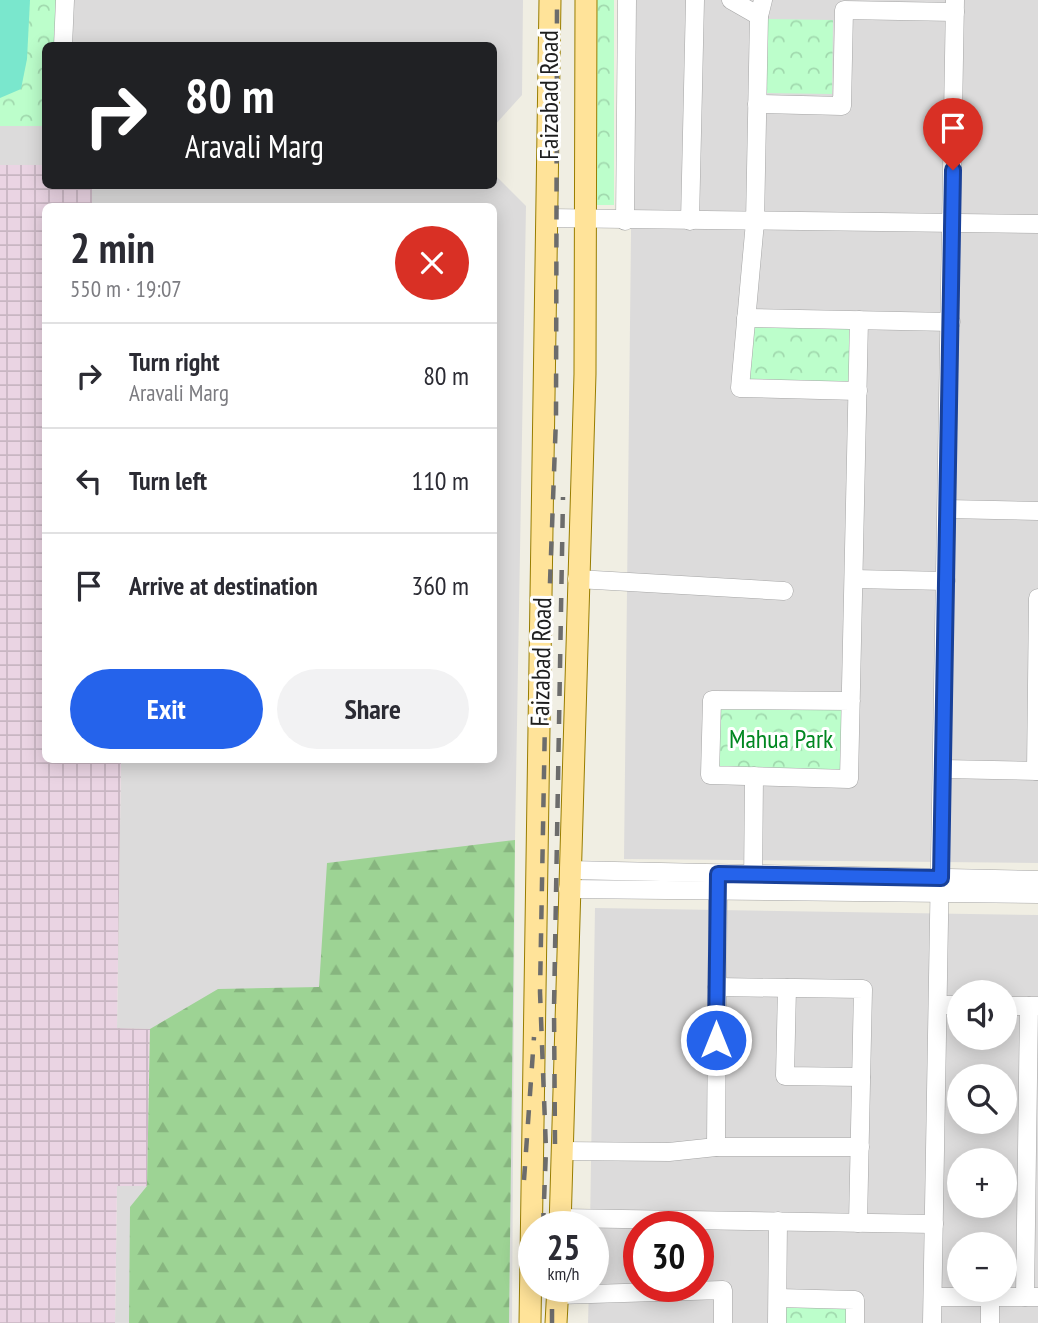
<!DOCTYPE html>
<meta charset="utf-8">
<style>
:root{--surface:#fff;--page:#f2f2f3;--text:#2b2b33;--muted:#7c7c81;--line:#e1e1e2;--accent:#2563eb}
body{margin:0;font-family:"PT Sans Narrow",sans-serif;background:var(--page);color:var(--text);height:100vh;display:flex;flex-direction:column;font-size:26px;white-space:nowrap}
*{box-sizing:border-box;margin:0}
p{font-size:23px;color:var(--muted)}
.icon{flex:none;width:38px;height:38px;fill:none;stroke:currentColor;stroke-width:2;stroke-linecap:round;stroke-linejoin:round}
.map{position:relative;flex:1;overflow:hidden}
.drawer{position:absolute;left:42px;top:203px;width:455px;height:560px;display:flex;flex-direction:column;background:var(--surface);border-radius:10px;box-shadow:0 4px 18px #0003}
.drawer>*{flex:none}
.top-card{position:absolute;left:42px;top:42px;width:455px;height:147px;border-radius:10px;box-shadow:0 4px 18px #0003;background:#202124;color:#fff;overflow:hidden}
.fabs{position:absolute;left:947px;top:980px;display:grid;gap:14px}
.fabs a{display:grid;place-items:center;width:70px;height:70px;border-radius:50%;background:var(--surface);box-shadow:0 4px 18px #0003;font-size:35px}
.speed{position:absolute;left:518px;top:1211px;display:flex;gap:14px;font-size:35px;font-weight:700;text-align:center}
.speed>*{display:grid;place-content:center;width:91px;height:91px;border-radius:50%;background:var(--surface);box-shadow:0 4px 18px #0003;line-height:1}
.speed small{font-size:18px;font-weight:400}
.speed .limit{border:10px solid #d22;background:#fff;color:#111}
.pin{position:absolute;display:grid;place-items:center;width:60px;height:60px;color:#fff;margin:-72px -30px;border-radius:50% 50% 50% 0;rotate:-45deg;box-shadow:0 0 7px #0007}
.pin .icon{rotate:45deg}
.me{position:absolute;width:77px;margin:-38px;rotate:0deg;stroke-linejoin:round;filter:drop-shadow(0 0 5px #0008)}
.turn{display:flex;align-items:center;gap:24px;height:147px;padding:0 28px;font-size:32px}
.turn .icon{width:91px;height:91px;stroke-width:2.5}
.turn b{display:block;font-size:49px;line-height:60px}
.round{display:grid;place-items:center;flex:none;width:74px;height:74px;border-radius:37px;background:var(--page)}
.headline{display:flex;align-items:center;justify-content:space-between;height:119px;padding:0 28px}
h1{font-size:42px;font-weight:700;line-height:52px}
.cta{display:flex;gap:14px;margin-top:auto;padding:14px 28px}
.cta a{flex:1;height:80px;border-radius:42px;background:var(--accent);color:#fff;font-size:28px;font-weight:700;line-height:80px;text-align:center}
.cta a+a{background:var(--page);color:var(--text)}
ul{padding:0;list-style:none}
li{display:flex;align-items:center;gap:21px;height:105px;padding:0 28px;border-top:2px solid var(--line)}
li div{flex:1}
li b{display:block;font-size:26px}
li em{font-style:normal}
.map>svg:first-child{display:block}
</style>
<div class="map">
<svg width="1038" height="1323" viewBox="0 0 1038 1323">
<defs>
<pattern id="industrial-grid" width="8" height="8" patternUnits="userSpaceOnUse" patternTransform="scale(1.75)"><rect width="8" height="8" fill="#ead4e3"/><path d="M0 4h8M4 0v8" fill="none" stroke="#c8b6c2"/></pattern>
<pattern id="forest-firs" width="22" height="20" patternUnits="userSpaceOnUse" patternTransform="scale(1.75)"><rect width="22" height="20" fill="#9dd394"/><path d="M5 1l3.5 6h-7zM16 11l3.5 6h-7z" fill="#87b57f"/></pattern>
<pattern id="park-crowns" width="20" height="18" patternUnits="userSpaceOnUse" patternTransform="scale(1.75)"><rect width="20" height="18" fill="#bcfecb"/><path d="M2 6a3 3 0 1 1 6 0M12 15a3 3 0 1 1 6 0" fill="none" stroke="#a1d9ae"/></pattern>
</defs>
<rect width="100%" height="100%" fill="#f0eee3"/>
<g fill="#dcdbdb" fill-rule="evenodd">
<path d="M 0,0 L 523,0 L 522,95 L 494,126 L 494,46 L 46,46 L 45,165 L 0,165 Z"/>
<path d="M 630,0 L 1038,0 L 1038,863 L 624,859 L 631,235 Z"/>
<path d="M 494,174 L 526,206 L 515,840 L 512,1323 L 115,1323 L 117,1185 L 147,1185 L 150,1029 L 117,1028 L 121,760 L 494,760 L 494,206 L 92,206 L 92,186 L 494,186 Z"/>
<path d="M 595,908 L 1038,915 L 1038,1323 L 588,1323 L 589,1286 L 593,1286 L 593,1227 L 590,1227 ZM 959,992 L 1004,992 L 1004,1038 L 959,1038 ZM 959,1076 L 1004,1076 L 1004,1122 L 959,1122 ZM 959,1160 L 1004,1160 L 1004,1206 L 959,1206 ZM 639,1227 L 698,1227 L 698,1286 L 639,1286 ZM 959,1244 L 1004,1244 L 1004,1290 L 959,1290 Z"/>
</g>
<path fill="url(#industrial-grid)" d="M 0,165 L 45,165 L 46,186 L 92,186 L 92,206 L 46,206 L 46,760 L 121,760 L 117,1028 L 150,1029 L 147,1186 L 117,1186 L 115,1323 L 0,1323 Z"/>
<path fill="url(#forest-firs)" d="M 515,840 L 509,1323 L 129,1323 L 130,1207 L 147,1186 L 150,1029 L 218,989 L 319,987 L 327,863 Z"/>
<g fill="url(#park-crowns)">
<path d="M 0,0 L 56,0 L 55,45 L 46,46 L 45,126 L 0,126 Z"/>
<rect x="584" y="0" width="30" height="205"/>
<path d="M 766,19 L 833,20 L 832,94 L 765,93 Z"/>
<path d="M 752,326 L 853,328 L 851,384 L 748,382 Z"/>
<path d="M 717,706 L 845,708 L 844,771 L 716,769 Z"/>
<path d="M 783,1303 L 850,1305 L 850,1323 L 783,1323 Z"/>
</g>
<path fill="#7ae7cd" d="M 0,0 L 30,0 L 27,59 L 21,89 L 0,98 Z"/>
<g fill="none" stroke-linecap="round" stroke-linejoin="round">
<defs>
<g id="minor">
<path d="M 731,0 L 759,16"/>
<path d="M 763,0 L 759,16 L 755,222 L 740,388 L 858,391"/>
<path d="M 63,46 L 65,0"/>
<path d="M 757,104 L 842,106 L 844,10 L 955,12"/>
<path d="M 548,218 L 1038,224"/>
<path d="M 625,221 L 627,0"/>
<path d="M 690,221 L 695,0"/>
<path d="M 746,318 L 951,322"/>
<path d="M 947,509 L 1038,511"/>
<path d="M 577,579 L 784,591"/>
<path d="M 854,579 L 946,581"/>
<path d="M 851,701 L 712,700 L 710,775 L 849,779 C 853,626 856,473 859,320"/>
<path d="M 943,769 L 1038,771"/>
<path d="M 1036,771 L 1038,598"/>
<path d="M 569,870 L 1038,880"/>
<path d="M 753,885 L 754,776"/>
<path d="M 568,889 L 1038,894"/>
<path d="M 717,987 L 863,989 L 858,1223"/>
<path d="M 787,988 L 785,1076 L 861,1077"/>
<path d="M 938,1005 L 959,1005"/>
<path d="M 1004,1006 L 1038,1006"/>
<path d="M 716,1147 L 718,881"/>
<path d="M 563,1151 L 669,1152 L 716,1147 L 860,1147"/>
<path d="M 560,1218 L 934,1224"/>
<path d="M 558,1295 L 723,1290 L 723,1323"/>
<path d="M 933,1297 L 1038,1297"/>
<path d="M 1025,1297 L 1029,1006"/>
<path d="M 778,1298 L 855,1300 L 855,1323"/>
<path d="M 777,1323 L 778,1221"/>
<path d="M 932,1323 L 955,0"/>
<path d="M 990,1323 L 990,1297"/>
</g>
<g id="major">
<path d="M 560,1227 L 585,374 L 586,0"/>
<path d="M 530,1323 L 550,0"/>
<path d="M 556,1323 L 558,1286"/>
</g>
</defs>
<use href="#minor" stroke="#a5a5a5" stroke-width="19"/>
<use href="#major" stroke="#987d00" stroke-width="23"/>
<use href="#minor" stroke="#fff" stroke-width="18"/>
<use href="#major" stroke="#ffe399" stroke-width="21"/>
<g stroke="#6c6c6c" stroke-width="4.5" stroke-dasharray="14 14" stroke-linecap="butt">
<path d="M 555,1144 L 554,1008 L 563,497"/>
<path d="M 524,1180 L 534,1037"/>
<path d="M 543,1227 L 546,1150 L 540,992 L 545,719 L 556,418 L 557,0"/>
<path d="M 552,1323 L 552,1286"/>
</g>
</g>
<g fill="none" stroke-linecap="round" stroke-linejoin="round">
<defs>
<path id="route" d="M 716,1040 L 718,874 L 941,878 L 953,170"/>
</defs>
<use href="#route" stroke="#184099" stroke-width="18"/>
<use href="#route" stroke="#2563eb" stroke-width="12"/>
</g>
<g text-anchor="middle" stroke-width="6" stroke-linejoin="round" paint-order="stroke">
<g font-size="26" fill="#1e1e1e" stroke="#fff">
<text transform="translate(549 95) rotate(-90)" y="9">Faizabad Road</text>
<text transform="translate(541 662) rotate(-89)" y="9">Faizabad Road</text>
</g>
<g font-size="26" fill="#018721" stroke="#fff">
<text x="781" y="748">Mahua Park</text>
</g>
</g>
</svg>
<div class="fabs">
<a><svg class="icon" aria-label="sound" viewBox="0 0 24 24"><path d="M4 9h4l5-4v14l-5-4H4zM17 9q2 3 0 6"/></svg></a>
<a><svg class="icon" aria-label="search" viewBox="0 0 24 24"><circle cx="10" cy="10" r="6"/><path d="M15 15l6 6"/></svg></a>
<a>+</a>
<a>−</a>
</div>
<div class="speed"><div>25<small>km/h</small></div><div class="limit">30</div></div>
<div class="pin" style="left:953px;top:170px;background:#d93025"><svg class="icon" aria-label="arrive" viewBox="0 0 24 24"><path d="M6 21V4h12l-3 4 3 4H6"/></svg></div>
<svg class="me" style="left:716px;top:1040px" viewBox="-20 -20 40 40"><circle r="17" fill="#2563eb" stroke="#fff" stroke-width="3"/><path d="M0-11L8 9 0 5-8 9z" fill="#fff"/></svg>
<div class="top-card">
<div class="turn"><svg class="icon" aria-label="right" viewBox="0 0 24 24"><path d="M7 20v-9h11M14 6l5 5-5 5"/></svg><div><b>80 m</b>Aravali Marg</div></div>
</div>
<section class="drawer">
<div class="headline"><div><h1>2 min</h1><p>550 m · 19:07</p></div><a class="round" style="background:#d93025;color:#fff"><svg class="icon" aria-label="close" viewBox="0 0 24 24"><path d="M6 6l12 12M18 6L6 18"/></svg></a></div>
<ul>
<li><svg class="icon" aria-label="right" viewBox="0 0 24 24"><path d="M7 20v-9h11M14 6l5 5-5 5"/></svg><div><b>Turn right</b><p>Aravali Marg</p></div><em>80 m</em></li>
<li><svg class="icon" aria-label="left" viewBox="0 0 24 24"><path d="M17 20v-9H6M10 6l-5 5 5 5"/></svg><div><b>Turn left</b></div><em>110 m</em></li>
<li><svg class="icon" aria-label="arrive" viewBox="0 0 24 24"><path d="M6 21V4h12l-3 4 3 4H6"/></svg><div><b>Arrive at destination</b></div><em>360 m</em></li>
</ul>
<div class="cta"><a>Exit</a><a>Share</a></div>
</section>
</div>
